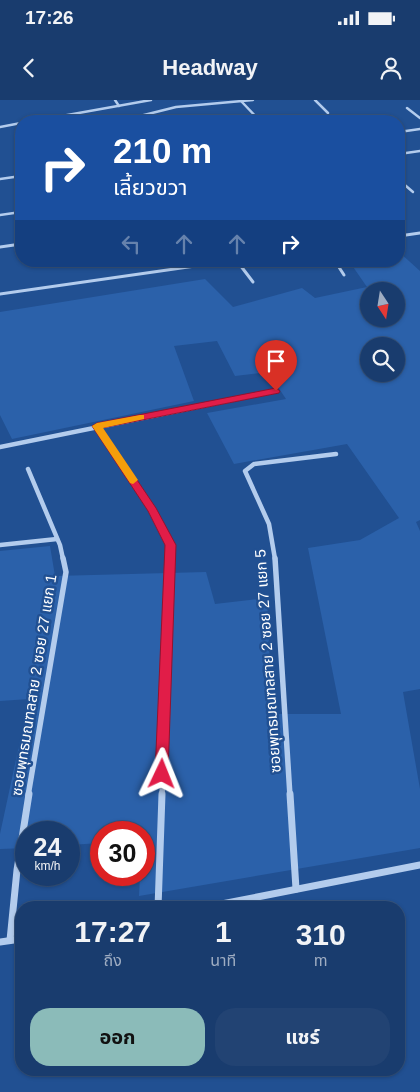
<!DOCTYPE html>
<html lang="th">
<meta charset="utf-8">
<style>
:root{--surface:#193c6e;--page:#224373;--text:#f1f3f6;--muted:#9fadc2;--line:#375681;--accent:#8bbbb9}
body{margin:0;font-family:Arial,"Noto Sans Thai",sans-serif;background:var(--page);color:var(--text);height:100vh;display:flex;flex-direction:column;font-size:19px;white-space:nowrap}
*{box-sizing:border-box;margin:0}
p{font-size:16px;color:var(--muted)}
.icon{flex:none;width:28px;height:28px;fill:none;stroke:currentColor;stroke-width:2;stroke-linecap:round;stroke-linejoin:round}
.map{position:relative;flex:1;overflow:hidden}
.drawer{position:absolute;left:15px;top:801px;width:390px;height:175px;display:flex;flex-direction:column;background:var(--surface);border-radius:20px;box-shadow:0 1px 4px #0004,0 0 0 1px var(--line)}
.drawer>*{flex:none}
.banner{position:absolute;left:15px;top:15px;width:390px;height:152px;border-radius:20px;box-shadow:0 1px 4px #0004,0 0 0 1px var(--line);background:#1a4fa0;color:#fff;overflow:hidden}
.needle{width:32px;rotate:168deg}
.buttons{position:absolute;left:360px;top:182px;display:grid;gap:10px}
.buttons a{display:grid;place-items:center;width:45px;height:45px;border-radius:50%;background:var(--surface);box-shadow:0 1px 4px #0004,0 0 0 1px var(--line);font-size:25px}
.speed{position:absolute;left:15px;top:721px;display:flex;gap:10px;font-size:25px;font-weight:700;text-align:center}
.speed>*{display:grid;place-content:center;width:65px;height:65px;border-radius:50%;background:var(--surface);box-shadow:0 1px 4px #0004,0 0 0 1px var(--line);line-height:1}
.speed small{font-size:12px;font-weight:400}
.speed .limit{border:8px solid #d22;background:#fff;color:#111}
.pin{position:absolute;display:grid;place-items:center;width:42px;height:42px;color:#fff;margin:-51px -21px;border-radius:50% 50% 50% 0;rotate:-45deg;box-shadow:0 0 5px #0007}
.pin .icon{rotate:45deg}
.me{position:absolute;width:55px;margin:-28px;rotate:2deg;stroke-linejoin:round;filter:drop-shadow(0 0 4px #0008)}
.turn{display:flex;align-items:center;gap:18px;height:105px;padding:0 15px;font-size:22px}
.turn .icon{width:65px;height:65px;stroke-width:2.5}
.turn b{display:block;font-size:35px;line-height:42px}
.lanes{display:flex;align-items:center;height:48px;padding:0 15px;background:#0003;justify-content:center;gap:25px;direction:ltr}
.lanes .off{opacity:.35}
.eta{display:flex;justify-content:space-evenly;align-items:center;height:85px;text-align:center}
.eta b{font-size:30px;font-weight:700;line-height:35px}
.primary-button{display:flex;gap:10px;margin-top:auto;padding:10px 15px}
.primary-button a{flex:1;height:58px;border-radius:20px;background:var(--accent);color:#111;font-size:20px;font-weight:700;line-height:58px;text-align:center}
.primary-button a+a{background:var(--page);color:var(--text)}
.status{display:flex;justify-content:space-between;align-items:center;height:35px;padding:0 25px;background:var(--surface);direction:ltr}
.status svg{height:14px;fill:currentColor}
header{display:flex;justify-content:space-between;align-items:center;height:65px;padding:0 15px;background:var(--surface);font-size:22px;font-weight:700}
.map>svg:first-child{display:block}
</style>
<div class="status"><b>17:26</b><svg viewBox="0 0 49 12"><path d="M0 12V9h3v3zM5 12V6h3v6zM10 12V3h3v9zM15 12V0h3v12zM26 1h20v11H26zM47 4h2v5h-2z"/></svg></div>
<header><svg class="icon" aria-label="back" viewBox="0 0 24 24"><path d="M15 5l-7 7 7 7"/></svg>Headway<svg class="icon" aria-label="person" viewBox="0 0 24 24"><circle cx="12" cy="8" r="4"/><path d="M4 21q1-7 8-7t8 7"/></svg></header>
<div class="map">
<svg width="420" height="992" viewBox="0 0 420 992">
<rect width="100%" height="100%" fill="#215092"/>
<path fill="#2b61aa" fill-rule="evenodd" d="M 399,152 L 420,171 L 420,420 L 416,422 L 420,431 L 420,589 L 403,592 L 420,689 L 420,748 L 139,796 L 140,775 L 144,775 L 144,732 L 101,732 L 101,743 L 69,745 L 69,732 L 26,732 L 26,748 L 0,749 L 0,734 L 29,599 L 0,601 L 0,451 L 50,446 L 55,476 L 206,472 L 215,504 L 267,498 L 272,614 L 341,614 L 308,448 L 360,440 L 399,418 L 347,344 L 234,364 L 207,313 L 286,299 L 268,272 L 235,276 L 217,241 L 174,246 L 194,301 L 12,339 L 0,315 L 0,212 L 205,179 L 233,207 L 302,188 L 315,198 L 367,187 L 349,161 L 399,161 ZM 369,191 L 396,191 L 396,219 L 369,219 ZM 369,246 L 396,246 L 396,274 L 369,274 Z"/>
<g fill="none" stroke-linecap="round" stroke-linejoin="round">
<g stroke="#b3cced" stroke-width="2.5">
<path d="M 115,0 L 119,6"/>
<path d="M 315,0 L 328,13"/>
<path d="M 241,1 L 260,21"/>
<path d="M 407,8 L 420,18"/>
<path d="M 34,21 L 151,0"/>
<path d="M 144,21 L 140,16 L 176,7 L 253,0"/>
<path d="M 0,27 L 21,23"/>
<path d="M 399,32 L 420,29"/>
<path d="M 399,54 L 420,51"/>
<path d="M 0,79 L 21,76"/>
<path d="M 399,80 L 413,92"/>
<path d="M 0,115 L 21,112"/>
</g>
<g stroke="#b3cced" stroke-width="3">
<path d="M 399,136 L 420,133"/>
<path d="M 0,147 L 21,144"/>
<path d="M 237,161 L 253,182"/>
<path d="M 335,161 L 344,175"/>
<path d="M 0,194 L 230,161"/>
</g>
<g stroke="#b3cced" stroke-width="4.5">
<path d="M 97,326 L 153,410 L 170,445 L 170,459"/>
<path d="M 0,347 L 276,291"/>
<path d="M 28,369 L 60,445 L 63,459"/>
<path d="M 0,445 L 57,439"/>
<path d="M 275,459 L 269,424 L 245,371 L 254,364 L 336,354"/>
</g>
<g stroke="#b3cced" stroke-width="5.5">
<path d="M 275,458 L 290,696"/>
<path d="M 28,696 L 66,472 L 63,458"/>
<path d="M 162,696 L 170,458"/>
</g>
<g stroke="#b3cced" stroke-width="7">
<path d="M 290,694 L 296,789"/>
<path d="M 158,808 L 162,694"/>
<path d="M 201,808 L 420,765"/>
<path d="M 10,840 L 17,770 L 29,694"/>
<path d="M 0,842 L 21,839"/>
</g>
</g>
<path fill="#e11d48" stroke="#92132f" d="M 276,288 L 280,291 L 279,293 L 102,328 L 156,408 L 176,445 L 168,674 L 166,678 L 162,679 L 157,678 L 155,674 L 165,445 L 148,411 L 92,326 L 97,323 Z"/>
<path fill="#f59e0b" d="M 140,315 L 144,315 L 144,319 L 103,328 L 138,380 L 133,384 L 130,383 L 92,326 L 97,323 Z"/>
<g text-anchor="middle" stroke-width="5" stroke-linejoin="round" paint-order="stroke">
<g font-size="15" fill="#fff" stroke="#215092">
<text transform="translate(268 561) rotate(-94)" y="5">ซอยพุทธมณฑลสาย 2 ซอย 27 แยก 5</text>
<text transform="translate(34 585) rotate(-81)" y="5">ซอยพุทธมณฑลสาย 2 ซอย 27 แยก 1</text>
</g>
</g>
</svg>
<div class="buttons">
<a><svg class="needle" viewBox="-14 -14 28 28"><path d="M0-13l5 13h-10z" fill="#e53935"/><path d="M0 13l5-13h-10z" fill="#9fadc2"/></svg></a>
<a><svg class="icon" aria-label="search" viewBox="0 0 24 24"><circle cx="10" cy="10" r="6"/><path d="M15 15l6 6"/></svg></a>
</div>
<div class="speed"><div>24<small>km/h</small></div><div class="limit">30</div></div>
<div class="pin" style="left:276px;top:291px;background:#d93025"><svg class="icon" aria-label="arrive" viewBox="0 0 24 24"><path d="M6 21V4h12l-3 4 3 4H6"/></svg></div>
<svg class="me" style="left:162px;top:674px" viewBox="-20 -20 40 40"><path d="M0-17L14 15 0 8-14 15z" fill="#e11d48" stroke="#fff" stroke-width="4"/></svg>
<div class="banner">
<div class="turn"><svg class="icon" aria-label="right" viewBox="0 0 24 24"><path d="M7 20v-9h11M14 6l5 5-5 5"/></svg><div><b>210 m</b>เลี้ยวขวา</div></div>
<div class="lanes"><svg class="icon off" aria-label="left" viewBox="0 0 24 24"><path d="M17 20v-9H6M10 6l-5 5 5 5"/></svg><svg class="icon off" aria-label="ahead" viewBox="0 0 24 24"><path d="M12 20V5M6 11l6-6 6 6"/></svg><svg class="icon off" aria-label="ahead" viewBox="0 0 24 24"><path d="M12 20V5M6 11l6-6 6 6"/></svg><svg class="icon" aria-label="right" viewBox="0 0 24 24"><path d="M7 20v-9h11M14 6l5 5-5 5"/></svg></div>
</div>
<section class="drawer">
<div class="eta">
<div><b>17:27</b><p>ถึง</p></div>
<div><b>1</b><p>นาที</p></div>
<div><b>310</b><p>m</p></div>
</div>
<div class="primary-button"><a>ออก</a><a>แชร์</a></div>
</section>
</div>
